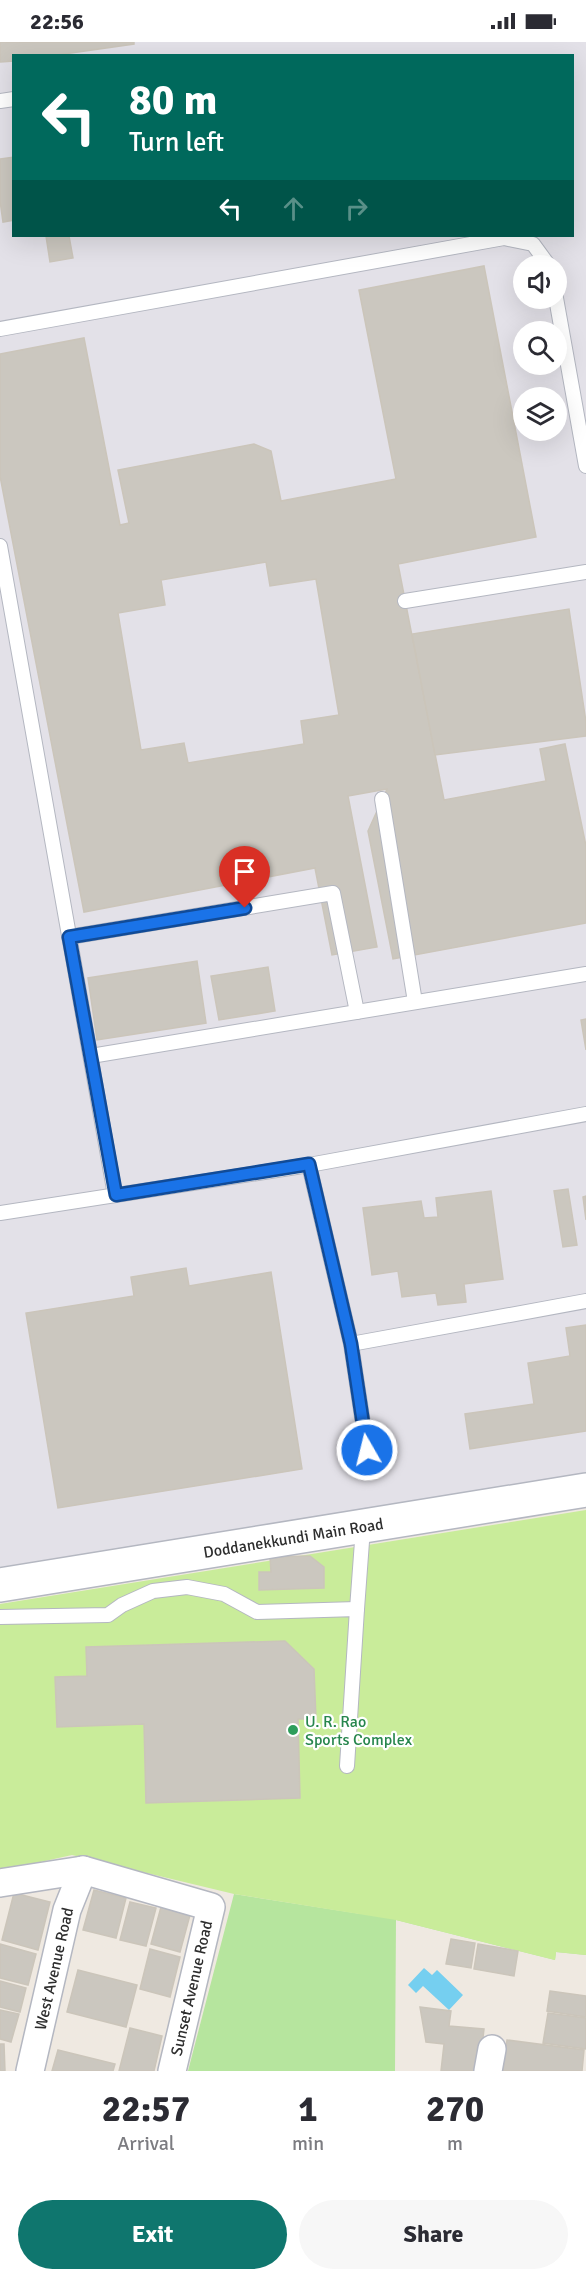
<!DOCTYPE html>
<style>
:root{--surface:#fff;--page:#f7f7f7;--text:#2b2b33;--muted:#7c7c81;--accent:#0f766e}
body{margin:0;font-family:Signika,sans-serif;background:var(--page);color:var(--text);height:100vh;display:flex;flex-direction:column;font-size:22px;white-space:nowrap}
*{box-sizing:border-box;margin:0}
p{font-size:20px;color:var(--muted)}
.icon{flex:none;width:33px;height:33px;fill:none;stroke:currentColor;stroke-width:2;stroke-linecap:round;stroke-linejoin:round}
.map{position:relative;height:2029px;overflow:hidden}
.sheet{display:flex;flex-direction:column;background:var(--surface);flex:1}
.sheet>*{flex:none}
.hud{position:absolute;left:12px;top:12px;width:562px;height:183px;border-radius:0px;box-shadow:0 6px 24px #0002;background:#00695c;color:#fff;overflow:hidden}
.tools{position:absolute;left:513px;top:213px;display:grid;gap:12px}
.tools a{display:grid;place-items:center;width:54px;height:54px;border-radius:50%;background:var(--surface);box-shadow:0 6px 24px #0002;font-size:30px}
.pin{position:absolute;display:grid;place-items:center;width:51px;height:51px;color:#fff;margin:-62px -26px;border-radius:50% 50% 50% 0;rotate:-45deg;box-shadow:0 0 6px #0007}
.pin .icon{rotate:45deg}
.me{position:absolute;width:66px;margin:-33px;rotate:352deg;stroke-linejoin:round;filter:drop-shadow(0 0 4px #0008)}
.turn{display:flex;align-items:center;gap:21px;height:126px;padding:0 18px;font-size:27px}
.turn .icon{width:78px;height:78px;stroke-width:2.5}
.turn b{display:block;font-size:42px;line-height:51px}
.lanes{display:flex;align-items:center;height:57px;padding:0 18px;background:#0003;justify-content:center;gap:30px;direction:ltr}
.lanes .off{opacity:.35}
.eta{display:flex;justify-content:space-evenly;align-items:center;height:102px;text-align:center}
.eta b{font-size:36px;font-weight:800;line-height:42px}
.button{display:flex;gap:12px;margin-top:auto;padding:12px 18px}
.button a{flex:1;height:69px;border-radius:36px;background:var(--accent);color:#fff;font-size:24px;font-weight:800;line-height:69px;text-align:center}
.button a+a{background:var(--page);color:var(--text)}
.status{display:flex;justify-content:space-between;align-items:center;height:42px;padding:0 30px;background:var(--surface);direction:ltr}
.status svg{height:16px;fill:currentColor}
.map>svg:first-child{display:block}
</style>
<div class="status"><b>22:56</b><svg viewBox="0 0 49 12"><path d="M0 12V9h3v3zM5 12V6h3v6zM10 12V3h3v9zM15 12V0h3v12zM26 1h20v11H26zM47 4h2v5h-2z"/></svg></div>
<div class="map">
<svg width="586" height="2029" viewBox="0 0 586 2029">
<rect width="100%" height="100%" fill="#efe9e1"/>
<path fill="#e3e1e8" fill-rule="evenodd" d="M 0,0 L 586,0 L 586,1431 L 0,1525 ZM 14,14 L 573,14 L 573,194 L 14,194 ZM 524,224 L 556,224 L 556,256 L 524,256 ZM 524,290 L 556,290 L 556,322 L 524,322 ZM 524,356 L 556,356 L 556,388 L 524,388 Z"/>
<path fill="#b6e59e" d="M 586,1468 L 586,1913 L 556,1910 L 555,1918 L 396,1878 L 395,2029 L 188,2029 L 234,1852 L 361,1872 Z"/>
<path fill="#c9ec9a" d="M 586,1468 L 586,1913 L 556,1910 L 555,1918 L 396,1878 L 234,1852 L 72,1813 L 0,1829 L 0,1562 Z"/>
<path fill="#75cff0" d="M 424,1926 L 432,1933 L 437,1928 L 463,1953 L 449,1968 L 423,1944 L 416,1951 L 408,1943 Z"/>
<g fill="#cbc7bf" stroke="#cbc5ba" stroke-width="1.5" fill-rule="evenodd">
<path d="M 0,0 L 134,0 L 134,2 L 50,14 L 14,14 L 14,19 L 0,20 Z"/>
<path d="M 14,115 L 14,178 L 3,180 L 0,159 L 0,117 Z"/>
<path d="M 46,194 L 69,194 L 73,216 L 50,220 Z"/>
<path d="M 484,224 L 536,495 L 398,522 L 444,758 L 546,739 L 540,707 L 565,702 L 586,804 L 586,881 L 393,917 L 368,789 L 387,747 L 348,754 L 377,905 L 332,913 L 315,826 L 84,870 L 0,434 L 0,312 L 84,296 L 120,483 L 129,481 L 118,428 L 254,402 L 271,409 L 281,459 L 396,437 L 359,248 ZM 266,520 L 270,544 L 316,537 L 339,673 L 301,679 L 304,702 L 188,721 L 184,701 L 141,708 L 118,571 L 165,563 L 161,538 Z"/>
<path d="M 569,567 L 586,680 L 586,694 L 435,713 L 412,592 Z"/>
<path d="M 197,919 L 206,981 L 97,998 L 88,936 Z"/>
<path d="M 268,925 L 275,969 L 219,978 L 211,934 Z"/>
<path d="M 586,977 L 586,1008 L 581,978 Z"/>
<path d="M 568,1147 L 577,1203 L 563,1205 L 554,1149 Z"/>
<path d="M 491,1149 L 503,1237 L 464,1242 L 466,1260 L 438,1263 L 436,1251 L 402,1255 L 398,1229 L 372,1233 L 363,1166 L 421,1159 L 424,1176 L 438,1175 L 436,1156 Z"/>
<path d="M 586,1154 L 586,1178 L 583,1155 Z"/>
<path d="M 186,1226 L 189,1244 L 271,1230 L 302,1427 L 58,1466 L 26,1271 L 134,1254 L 131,1235 Z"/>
<path d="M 586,1283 L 586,1389 L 470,1407 L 465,1372 L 534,1362 L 528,1321 L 570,1314 L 566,1286 Z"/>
<path d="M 310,1514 L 324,1525 L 324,1546 L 259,1548 L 259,1530 L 271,1530 L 270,1515 Z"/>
<path d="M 285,1599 L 314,1627 L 316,1677 L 298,1677 L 300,1756 L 146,1761 L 144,1682 L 57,1685 L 55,1635 L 87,1634 L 86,1605 Z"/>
<path d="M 94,1848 L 126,1856 L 116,1896 L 83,1888 Z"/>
<path d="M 14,1851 L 50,1860 L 38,1908 L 2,1898 Z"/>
<path d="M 130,1860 L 156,1866 L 146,1904 L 120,1898 Z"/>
<path d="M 161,1865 L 190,1873 L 180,1910 L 151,1902 Z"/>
<path d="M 451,1897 L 475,1901 L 471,1926 L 446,1922 Z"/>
<path d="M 0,1902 L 36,1912 L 28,1943 L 0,1936 Z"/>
<path d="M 478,1902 L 518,1909 L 514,1934 L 474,1927 Z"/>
<path d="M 150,1907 L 180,1915 L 170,1955 L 140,1947 Z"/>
<path d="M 78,1928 L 137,1943 L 126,1985 L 67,1970 Z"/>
<path d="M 0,1939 L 26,1946 L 20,1970 L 0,1965 Z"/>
<path d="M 550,1949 L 586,1954 L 586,1975 L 547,1969 Z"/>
<path d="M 420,1965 L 451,1969 L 449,1984 L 484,1987 L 479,2029 L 441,2029 L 444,2002 L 426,2000 Z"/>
<path d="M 0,1968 L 19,1972 L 11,2000 L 0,1997 Z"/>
<path d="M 548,1971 L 586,1976 L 586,2007 L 543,2001 Z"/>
<path d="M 130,1986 L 162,1994 L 154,2029 L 119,2029 Z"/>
<path d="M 507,1998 L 584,2008 L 582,2029 L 503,2029 Z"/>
<path d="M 0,2002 L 4,2002 L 5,2029 L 0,2029 Z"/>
<path d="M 58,2008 L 115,2022 L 113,2029 L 52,2029 Z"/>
</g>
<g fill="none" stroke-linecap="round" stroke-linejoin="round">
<defs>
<g id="lane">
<path d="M 0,59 L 14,57"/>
<path d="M 556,256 L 586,424"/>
<path d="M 0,287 L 504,196 L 533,202 L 549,224"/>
<path d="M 0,504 L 115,1153"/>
<path d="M 405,559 L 586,530"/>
<path d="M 382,757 L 415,960"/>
<path d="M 69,895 L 333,851 L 357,970"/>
<path d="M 91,1014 L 586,932"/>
<path d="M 309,1123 L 351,1302 L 586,1259"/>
<path d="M 0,1171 L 309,1123 L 586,1072"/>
<path d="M 351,1302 L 367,1408"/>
<path d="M 357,1567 L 363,1486"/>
<path d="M 0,1575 L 108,1573 L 122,1563 L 153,1549 L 187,1545 L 224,1552 L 257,1570 L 357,1567 L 347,1724"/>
</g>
<g id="street">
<path d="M 0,1841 L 83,1828 L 211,1865 L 172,2029"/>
<path id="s1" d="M 30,2029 L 67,1868 L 83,1828"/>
<path d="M 488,2029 L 492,2007"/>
</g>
<g id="secondary">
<path id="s2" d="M 0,1543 L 586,1448"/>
</g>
</defs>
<use href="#lane" stroke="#b4b7c1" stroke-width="16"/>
<use href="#street" stroke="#b4b7c1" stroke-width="30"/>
<use href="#secondary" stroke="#b4b7c1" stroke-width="36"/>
<use href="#lane" stroke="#fff" stroke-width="14"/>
<use href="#street" stroke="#fff" stroke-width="27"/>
<use href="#secondary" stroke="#fff" stroke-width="33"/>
</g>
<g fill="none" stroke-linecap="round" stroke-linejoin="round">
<defs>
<path id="route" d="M 245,866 L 69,895 L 116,1153 L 309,1122 L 351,1302 L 367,1408"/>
</defs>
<use href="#route" stroke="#114b97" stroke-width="15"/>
<use href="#route" stroke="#1a73e8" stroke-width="10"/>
</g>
<circle fill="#2e9e5b" stroke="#fff" stroke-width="2" cx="293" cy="1688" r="6"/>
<g text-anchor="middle" stroke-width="4.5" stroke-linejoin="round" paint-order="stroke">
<g font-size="16" fill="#2e2e2e" stroke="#fff">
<text dy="6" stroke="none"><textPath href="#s2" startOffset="297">Doddanekkundi Main Road</textPath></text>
<text dy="6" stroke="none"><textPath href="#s1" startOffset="105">West Avenue Road</textPath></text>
<text transform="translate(191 1946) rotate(-77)" y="6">Sunset Avenue Road</text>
</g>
<g font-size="16" fill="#27864d" stroke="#fff" text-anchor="start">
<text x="305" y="1685">U. R. Rao<tspan x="305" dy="18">Sports Complex</tspan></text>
</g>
</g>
</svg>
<div class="tools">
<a><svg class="icon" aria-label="sound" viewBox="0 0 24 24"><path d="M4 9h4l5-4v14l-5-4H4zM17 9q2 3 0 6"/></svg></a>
<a><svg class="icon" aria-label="search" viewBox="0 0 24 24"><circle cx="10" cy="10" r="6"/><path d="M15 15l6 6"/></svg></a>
<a><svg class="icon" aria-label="layers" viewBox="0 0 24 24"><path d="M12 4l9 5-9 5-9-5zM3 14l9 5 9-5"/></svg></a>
</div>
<div class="pin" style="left:245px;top:866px;background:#d93025"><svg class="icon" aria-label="arrive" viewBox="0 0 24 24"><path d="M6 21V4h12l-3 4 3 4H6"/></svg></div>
<svg class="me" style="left:367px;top:1408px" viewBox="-20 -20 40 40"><circle r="17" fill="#1a73e8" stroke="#fff" stroke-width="3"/><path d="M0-11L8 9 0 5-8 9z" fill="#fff"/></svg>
<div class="hud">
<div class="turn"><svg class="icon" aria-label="left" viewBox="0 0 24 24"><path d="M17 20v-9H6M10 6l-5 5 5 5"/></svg><div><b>80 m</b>Turn left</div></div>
<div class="lanes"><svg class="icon" aria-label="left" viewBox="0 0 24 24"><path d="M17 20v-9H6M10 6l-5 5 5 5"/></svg><svg class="icon off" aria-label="ahead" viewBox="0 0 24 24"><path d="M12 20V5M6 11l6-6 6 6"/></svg><svg class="icon off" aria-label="right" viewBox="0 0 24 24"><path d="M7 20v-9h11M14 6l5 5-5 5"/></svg></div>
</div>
</div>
<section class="sheet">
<div class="eta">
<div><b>22:57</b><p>Arrival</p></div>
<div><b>1</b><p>min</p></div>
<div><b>270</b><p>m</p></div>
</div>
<div class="button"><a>Exit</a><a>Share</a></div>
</section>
